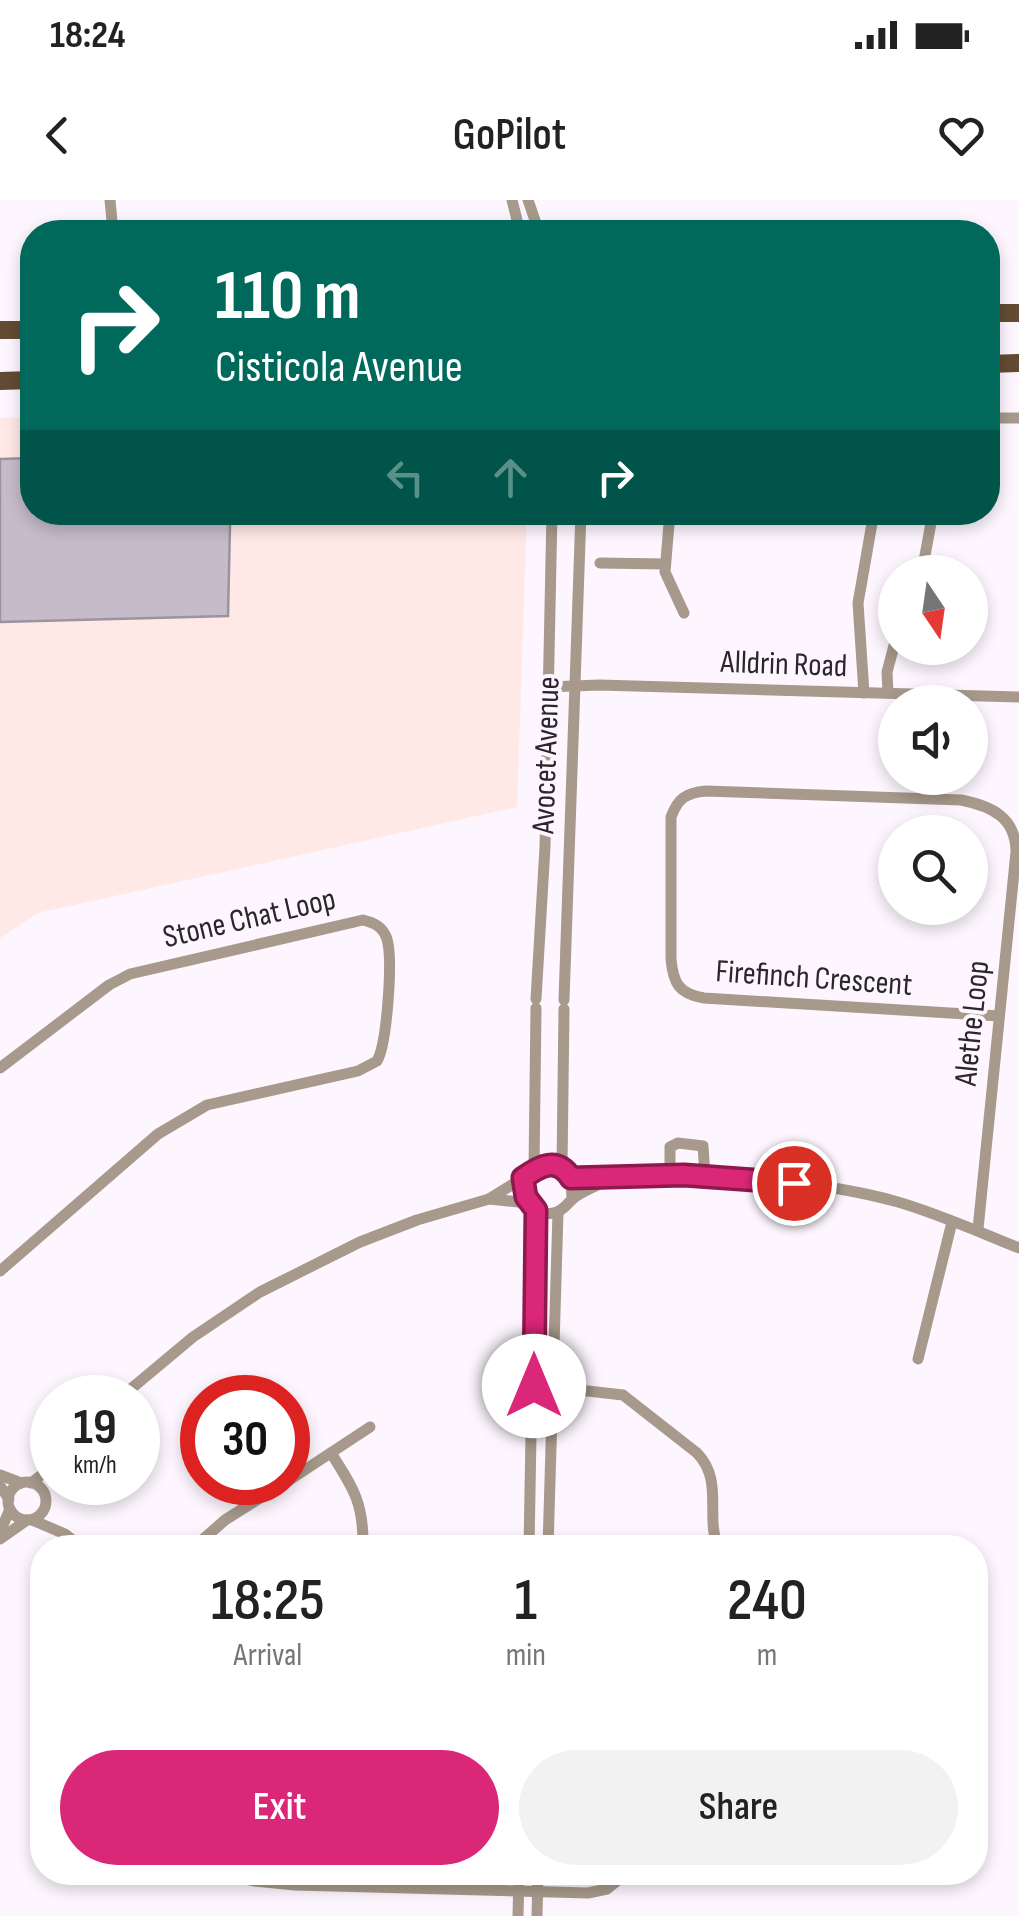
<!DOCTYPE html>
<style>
:root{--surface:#fff;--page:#f2f2f2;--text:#222;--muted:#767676;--accent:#db2777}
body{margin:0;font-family:"Sofia Sans Condensed",sans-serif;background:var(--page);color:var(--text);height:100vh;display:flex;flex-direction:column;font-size:38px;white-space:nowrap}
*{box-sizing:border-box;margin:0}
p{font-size:32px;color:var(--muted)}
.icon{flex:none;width:55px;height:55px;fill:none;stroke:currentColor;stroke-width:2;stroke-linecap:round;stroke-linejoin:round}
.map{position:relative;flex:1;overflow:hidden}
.sheet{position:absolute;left:30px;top:1335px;width:958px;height:350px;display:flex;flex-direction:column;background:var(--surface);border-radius:40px;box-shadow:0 5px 15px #0003}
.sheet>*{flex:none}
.top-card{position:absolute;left:20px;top:20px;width:980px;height:305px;border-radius:40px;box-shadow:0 5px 15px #0003;background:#00695c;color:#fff;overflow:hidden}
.needle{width:65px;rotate:167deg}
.buttons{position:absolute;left:878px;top:355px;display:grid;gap:20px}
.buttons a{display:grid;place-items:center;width:110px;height:110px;border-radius:50%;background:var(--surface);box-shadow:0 5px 15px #0003;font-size:50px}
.speed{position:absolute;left:30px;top:1175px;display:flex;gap:20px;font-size:50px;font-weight:700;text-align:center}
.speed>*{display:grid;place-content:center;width:130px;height:130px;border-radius:50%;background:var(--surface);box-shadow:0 5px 15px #0003;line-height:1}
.speed small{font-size:25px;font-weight:400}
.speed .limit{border:15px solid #d22;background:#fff;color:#111}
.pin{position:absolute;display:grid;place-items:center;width:85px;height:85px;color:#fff;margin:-42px;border:5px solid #fff;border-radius:50%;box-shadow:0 2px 10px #0007}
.me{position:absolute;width:110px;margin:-55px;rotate:0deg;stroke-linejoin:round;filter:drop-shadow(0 0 8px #0008)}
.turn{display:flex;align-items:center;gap:35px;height:210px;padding:0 30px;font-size:45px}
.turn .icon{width:130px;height:130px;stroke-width:2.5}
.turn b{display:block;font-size:70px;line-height:85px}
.lanes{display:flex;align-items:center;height:95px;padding:0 30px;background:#0003;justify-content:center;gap:50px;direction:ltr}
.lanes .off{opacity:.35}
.eta{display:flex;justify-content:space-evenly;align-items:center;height:170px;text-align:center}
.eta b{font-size:60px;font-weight:600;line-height:70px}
.primary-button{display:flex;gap:20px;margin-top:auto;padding:20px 30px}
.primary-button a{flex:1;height:115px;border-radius:60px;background:var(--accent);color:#fff;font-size:40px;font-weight:600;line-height:115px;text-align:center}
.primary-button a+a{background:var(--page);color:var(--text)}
.status{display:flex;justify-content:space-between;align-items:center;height:70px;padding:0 50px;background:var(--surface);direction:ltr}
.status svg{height:28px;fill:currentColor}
header{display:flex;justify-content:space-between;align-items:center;height:130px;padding:0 30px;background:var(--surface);font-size:45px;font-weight:600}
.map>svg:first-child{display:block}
</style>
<div class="status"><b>18:24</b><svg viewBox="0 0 49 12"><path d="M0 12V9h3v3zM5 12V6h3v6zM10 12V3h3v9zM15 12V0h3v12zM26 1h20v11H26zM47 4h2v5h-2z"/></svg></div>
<header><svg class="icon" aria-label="back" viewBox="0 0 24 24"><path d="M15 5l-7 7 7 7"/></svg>GoPilot<svg class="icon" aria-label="heart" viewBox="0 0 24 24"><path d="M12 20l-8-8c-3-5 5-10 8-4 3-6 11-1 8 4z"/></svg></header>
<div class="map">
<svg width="1019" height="1716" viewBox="0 0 1019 1716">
<rect width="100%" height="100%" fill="#fdf6fe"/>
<path fill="#ffe9e6" d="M 32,217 L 32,312 L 527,313 L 517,607 L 38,713 L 0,738 L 0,218 Z"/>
<path fill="#c5bbc9" stroke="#9c93a0" stroke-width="2.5" d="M 32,258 L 32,312 L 228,312 L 230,325 L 228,416 L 0,422 L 0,259 Z"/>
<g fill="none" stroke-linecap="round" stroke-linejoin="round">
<g stroke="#a7998b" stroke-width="11">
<path d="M 110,0 L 113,32"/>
<path d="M 512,0 L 520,32"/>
<path d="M 528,0 L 539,32"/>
<path d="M 988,218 L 1019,218"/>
<path d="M 670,312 L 665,372 L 684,413"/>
<path d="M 600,363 L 665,364"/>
<path d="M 922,372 L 933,312"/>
<path d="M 548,487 L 599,485 L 1019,497"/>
<path d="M 864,493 L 858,403 L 874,312"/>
<path d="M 888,493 L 887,472 L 895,442"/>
<path d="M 536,799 L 545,647 L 552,312"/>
<path d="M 564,800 L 581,312"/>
<path d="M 0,868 L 109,785 L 130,774 L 363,720 C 375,723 383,727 387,739 C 393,760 387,844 377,861 L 358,871 L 207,905 L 158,934 L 0,1071"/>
<path d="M 562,967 L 564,809"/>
<path d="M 534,969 L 536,808"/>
<path d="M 670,976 L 670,947 L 678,943 L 703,946 L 705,976"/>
<path d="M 571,978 C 681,977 790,972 898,1002 C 939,1014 979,1032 1019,1048"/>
<path d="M 572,998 L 571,978 L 562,967 L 543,965 L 523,978 C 524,997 534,1022 559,1011 C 567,1007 570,999 578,995 C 588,989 598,985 608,980"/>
<path d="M 489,999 L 529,1003"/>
<path d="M 978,1029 L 1016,652 C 1016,617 991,606 961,600 L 706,591 C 686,593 678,598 671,617 L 671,759 C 673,783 679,794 704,798 L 999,816"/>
<path d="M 918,1159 L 952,1022"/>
<path d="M 534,1185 L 623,1195 L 697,1253 C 724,1281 705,1315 718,1348"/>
<path d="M 120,1198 L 193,1137 L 260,1092 L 360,1042 L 417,1020 L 489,999 L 523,978"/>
<path d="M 331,1253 C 354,1289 364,1304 363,1348"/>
<path d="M 0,1275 L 21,1283"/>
<path d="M 288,1281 L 370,1227"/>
<circle cx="27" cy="1301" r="19"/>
<path d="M 31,1283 L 52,1267"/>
<path d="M 0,1286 L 9,1299"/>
<path d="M 32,1320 L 65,1334 L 83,1348"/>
<path d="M 0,1332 L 10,1309"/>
<path d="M 0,1339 L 27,1320"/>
<path d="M 193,1348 L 225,1320 L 285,1282"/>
<path d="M 529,1348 L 535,1009"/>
<path d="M 548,1348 L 558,1012"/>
<path d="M 215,1672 L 254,1681 L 295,1685 L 588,1693 L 607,1689 L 628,1672"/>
<path d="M 518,1716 L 519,1672"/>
<path d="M 537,1716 L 538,1672"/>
</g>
<g stroke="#634b33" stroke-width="18">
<path d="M 988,113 L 1019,113"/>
<path d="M 0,130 L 32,130"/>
<path d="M 988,164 L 1019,163"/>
<path d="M 0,181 L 32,180"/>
</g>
</g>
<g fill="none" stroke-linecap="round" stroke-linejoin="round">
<defs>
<path id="route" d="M 534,1186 L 536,1010 L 526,997 L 523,978 C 540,966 557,956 571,978 L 684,975 L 794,983"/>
</defs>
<use href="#route" stroke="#8e194d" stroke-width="25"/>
<use href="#route" stroke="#db2777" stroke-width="18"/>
</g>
<g text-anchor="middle" stroke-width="8" stroke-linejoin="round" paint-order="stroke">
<g font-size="32" fill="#2a262b" stroke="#fdf6fe">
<text transform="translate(784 463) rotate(2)" y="11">Alldrin Road</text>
<text transform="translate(545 555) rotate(-88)" y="11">Avocet Avenue</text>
<text transform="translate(249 717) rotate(-13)" y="11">Stone Chat Loop</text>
<text transform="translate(814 777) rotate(4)" y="11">Firefinch Crescent</text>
<text transform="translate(971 823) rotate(-84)" y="11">Alethe Loop</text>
</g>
</g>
</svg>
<div class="buttons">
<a><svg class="needle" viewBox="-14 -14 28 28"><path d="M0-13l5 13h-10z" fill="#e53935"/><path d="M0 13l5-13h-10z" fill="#767676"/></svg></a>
<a><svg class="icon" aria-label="sound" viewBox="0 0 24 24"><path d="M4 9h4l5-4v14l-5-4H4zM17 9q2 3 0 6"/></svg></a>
<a><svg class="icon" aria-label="search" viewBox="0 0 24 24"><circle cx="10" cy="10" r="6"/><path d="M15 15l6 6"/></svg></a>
</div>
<div class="speed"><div>19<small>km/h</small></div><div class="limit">30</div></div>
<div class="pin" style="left:794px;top:983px;background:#d93025"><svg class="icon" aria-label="arrive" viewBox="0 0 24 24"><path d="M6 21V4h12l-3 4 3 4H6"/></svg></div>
<svg class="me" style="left:534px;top:1186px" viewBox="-20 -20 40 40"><circle r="19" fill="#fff"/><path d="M0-13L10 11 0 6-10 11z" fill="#db2777"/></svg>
<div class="top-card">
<div class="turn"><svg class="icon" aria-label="right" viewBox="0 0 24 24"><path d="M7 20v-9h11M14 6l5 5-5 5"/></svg><div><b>110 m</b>Cisticola Avenue</div></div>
<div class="lanes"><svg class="icon off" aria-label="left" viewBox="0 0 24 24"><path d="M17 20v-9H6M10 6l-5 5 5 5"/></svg><svg class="icon off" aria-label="ahead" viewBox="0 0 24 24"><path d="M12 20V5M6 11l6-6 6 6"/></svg><svg class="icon" aria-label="right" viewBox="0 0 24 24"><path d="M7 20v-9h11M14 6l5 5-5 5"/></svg></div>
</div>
<section class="sheet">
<div class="eta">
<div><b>18:25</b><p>Arrival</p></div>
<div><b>1</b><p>min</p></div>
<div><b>240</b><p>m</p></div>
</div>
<div class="primary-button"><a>Exit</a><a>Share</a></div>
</section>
</div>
